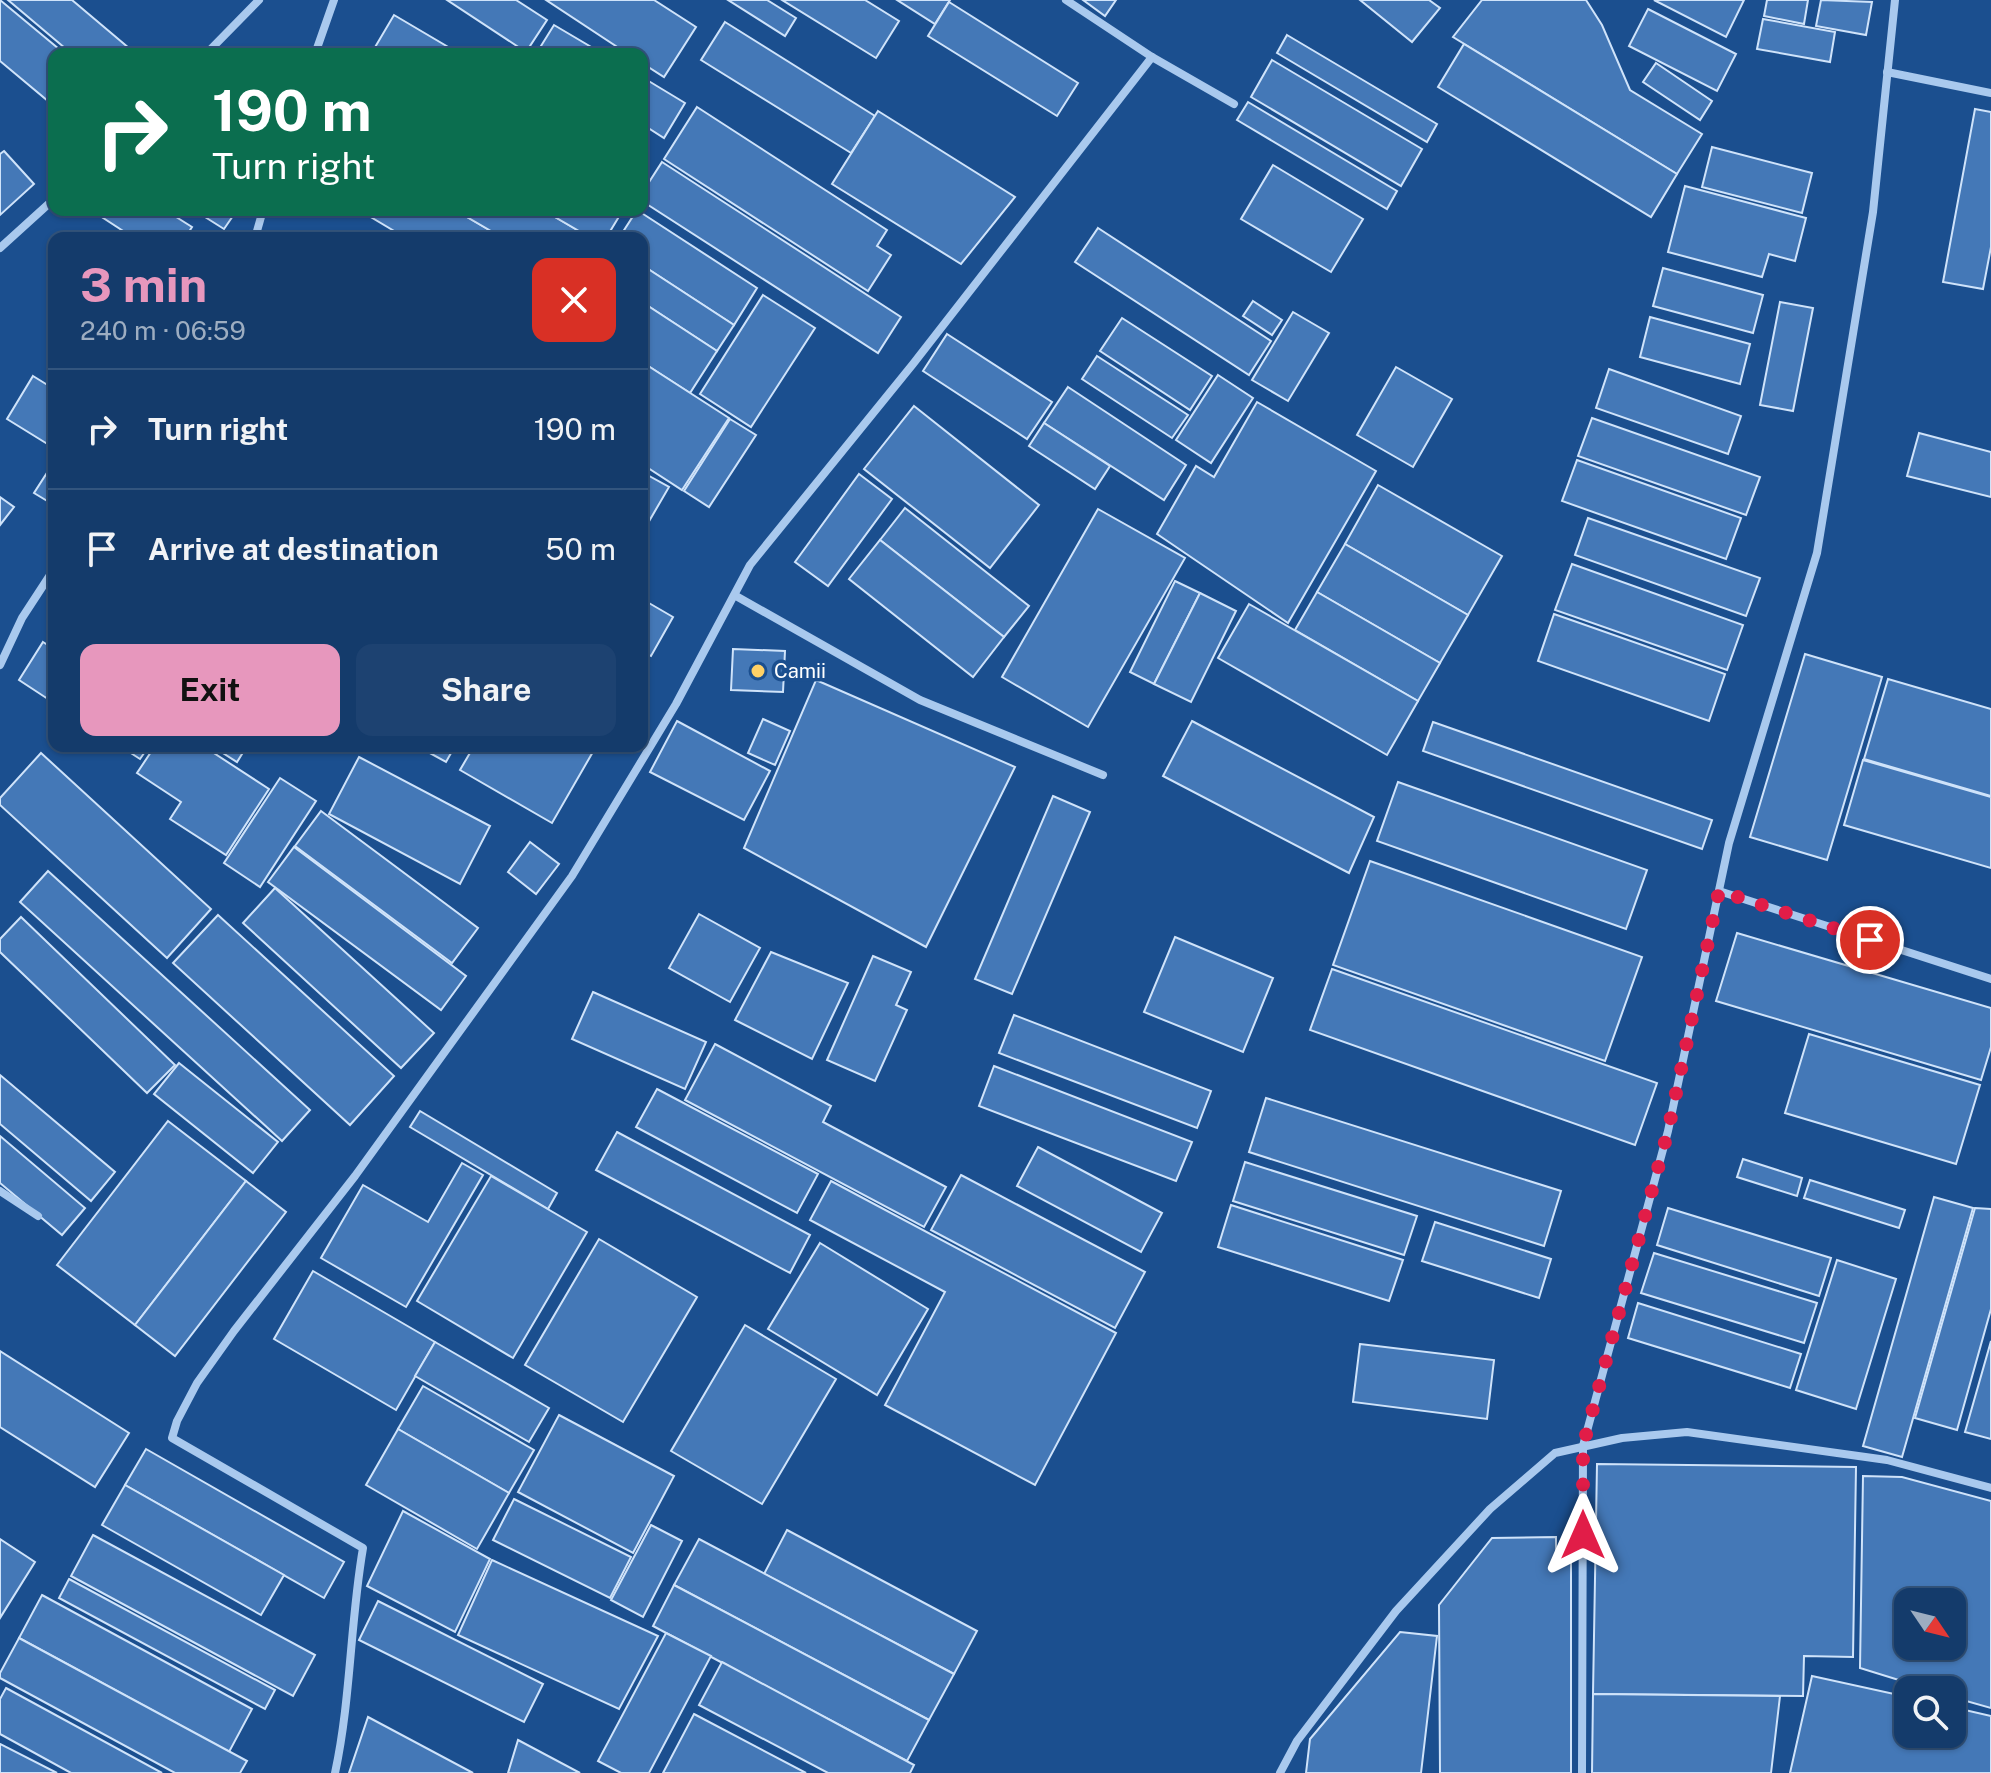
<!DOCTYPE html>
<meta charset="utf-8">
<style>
:root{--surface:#143b6b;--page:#1d4271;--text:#f1f3f6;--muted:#9dadc1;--line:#33557e;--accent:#e797bd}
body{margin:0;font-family:"Public Sans",sans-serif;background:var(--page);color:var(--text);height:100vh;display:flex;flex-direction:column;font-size:30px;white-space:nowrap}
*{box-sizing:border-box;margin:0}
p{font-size:26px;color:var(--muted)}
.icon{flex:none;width:44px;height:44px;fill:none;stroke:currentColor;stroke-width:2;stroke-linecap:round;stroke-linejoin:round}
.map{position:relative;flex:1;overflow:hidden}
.drawer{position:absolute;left:48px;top:232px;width:600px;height:520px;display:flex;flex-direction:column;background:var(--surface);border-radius:16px;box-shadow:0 2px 6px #0004,0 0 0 2px var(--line)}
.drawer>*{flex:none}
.hud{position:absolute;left:48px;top:48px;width:600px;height:168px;border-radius:16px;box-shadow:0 2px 6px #0004,0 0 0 2px var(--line);background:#0b6e4f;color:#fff;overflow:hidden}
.needle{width:52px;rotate:125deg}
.tools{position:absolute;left:1894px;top:1588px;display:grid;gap:16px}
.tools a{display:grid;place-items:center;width:72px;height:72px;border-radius:16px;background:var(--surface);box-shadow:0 2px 6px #0004,0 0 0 2px var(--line);font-size:40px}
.pin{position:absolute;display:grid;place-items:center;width:68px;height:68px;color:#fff;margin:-34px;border:4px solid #fff;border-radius:50%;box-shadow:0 2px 8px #0007}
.me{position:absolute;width:88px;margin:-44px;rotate:0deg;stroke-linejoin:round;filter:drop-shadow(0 0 6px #0008)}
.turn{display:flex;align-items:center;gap:28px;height:168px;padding:0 32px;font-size:36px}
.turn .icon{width:104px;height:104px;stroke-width:2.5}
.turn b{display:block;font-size:56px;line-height:68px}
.round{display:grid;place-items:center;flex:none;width:84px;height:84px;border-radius:16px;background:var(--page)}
.head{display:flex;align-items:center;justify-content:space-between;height:136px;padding:0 32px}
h1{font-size:48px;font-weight:700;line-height:60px;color:var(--accent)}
.button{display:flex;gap:16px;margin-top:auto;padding:16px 32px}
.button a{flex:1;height:92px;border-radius:16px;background:var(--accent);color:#111;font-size:32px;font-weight:700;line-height:92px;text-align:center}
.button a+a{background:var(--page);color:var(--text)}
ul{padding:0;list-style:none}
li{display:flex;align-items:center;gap:24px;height:120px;padding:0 32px;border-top:2px solid var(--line)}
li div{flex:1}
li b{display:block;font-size:30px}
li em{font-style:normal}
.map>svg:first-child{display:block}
</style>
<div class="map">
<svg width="1991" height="1773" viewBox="0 0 1991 1773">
<rect width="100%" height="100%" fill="#1b4f8f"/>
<g fill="#4478b7" stroke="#cfe3fa" stroke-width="2" fill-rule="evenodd">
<path d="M 0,0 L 65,54 L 54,54 L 54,106 L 0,61 Z"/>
<path d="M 8,0 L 72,0 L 136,54 L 72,54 Z"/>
<path d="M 447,0 L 516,0 L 547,20 L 526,52 Z"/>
<path d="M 546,0 L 654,0 L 696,27 L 664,77 L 642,63 L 642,54 L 628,54 Z"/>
<path d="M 728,0 L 767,0 L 796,18 L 785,36 Z"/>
<path d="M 782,0 L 865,0 L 899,21 L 876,58 Z"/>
<path d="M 897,0 L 950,0 L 935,24 Z"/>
<path d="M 1083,0 L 1116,0 L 1105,16 Z"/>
<path d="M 1360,0 L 1429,0 L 1440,8 L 1412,42 Z"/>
<path d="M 1482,0 L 1586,0 L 1602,25 L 1630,90 L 1702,134 L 1677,174 L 1453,37 Z"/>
<path d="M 1654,0 L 1744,0 L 1726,37 Z"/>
<path d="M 1767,0 L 1808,0 L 1804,24 L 1764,16 Z"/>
<path d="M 1821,0 L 1872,2 L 1866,35 L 1816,26 Z"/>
<path d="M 949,2 L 1078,83 L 1057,116 L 928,36 Z"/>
<path d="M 1648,9 L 1736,54 L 1717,91 L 1629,46 Z"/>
<path d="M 394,15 L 460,54 L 371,54 Z"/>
<path d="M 1763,19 L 1835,32 L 1830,62 L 1757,49 Z"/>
<path d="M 725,22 L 875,116 L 851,153 L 701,60 Z"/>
<path d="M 554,25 L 603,54 L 536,54 Z"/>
<path d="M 1287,35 L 1437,124 L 1427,142 L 1277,53 Z"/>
<path d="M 1464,44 L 1677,174 L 1651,217 L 1438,87 Z"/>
<path d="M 1272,60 L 1422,149 L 1401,186 L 1251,97 Z"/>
<path d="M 1656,63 L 1712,101 L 1700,120 L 1643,82 Z"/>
<path d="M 642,77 L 685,103 L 664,138 L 642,124 Z"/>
<path d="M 1248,102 L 1397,191 L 1387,209 L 1237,120 Z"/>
<path d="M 697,107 L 887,230 L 877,246 L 891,255 L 868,291 L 664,159 Z"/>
<path d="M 1975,109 L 1991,112 L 1991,247 L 1983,289 L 1943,282 Z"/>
<path d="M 878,111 L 1015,197 L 961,264 L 832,184 Z"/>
<path d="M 1712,147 L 1812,173 L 1802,213 L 1702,187 Z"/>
<path d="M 4,151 L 34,184 L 0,215 L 0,154 Z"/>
<path d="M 662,162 L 901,317 L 878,353 L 642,201 L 642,193 Z"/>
<path d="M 1273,165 L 1363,219 L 1331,272 L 1241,219 Z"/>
<path d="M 1685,186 L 1806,218 L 1795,261 L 1769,254 L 1762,277 L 1668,252 Z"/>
<path d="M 91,210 L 165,210 L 192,227 L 185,238 L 134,238 Z"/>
<path d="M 194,210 L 237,210 L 224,229 Z"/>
<path d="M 359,210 L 455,210 L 503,238 L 406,238 Z"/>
<path d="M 455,210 L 543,210 L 591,238 L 503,238 Z"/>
<path d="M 543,210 L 623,210 L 606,238 L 591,238 Z"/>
<path d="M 637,210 L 757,288 L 734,325 L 642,265 L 642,238 L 619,238 Z"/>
<path d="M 1098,228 L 1271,341 L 1249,375 L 1075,262 Z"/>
<path d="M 642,265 L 734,325 L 717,351 L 642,302 Z"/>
<path d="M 1663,268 L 1763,295 L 1753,333 L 1653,306 Z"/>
<path d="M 763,295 L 815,328 L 751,427 L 700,394 Z"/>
<path d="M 1253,301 L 1282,320 L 1272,335 L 1243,316 Z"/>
<path d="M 642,302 L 717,351 L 690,393 L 642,362 Z"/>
<path d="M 1780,302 L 1813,308 L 1793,411 L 1760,405 Z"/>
<path d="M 1293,312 L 1329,333 L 1288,401 L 1252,380 Z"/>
<path d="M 1650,317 L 1750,344 L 1740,384 L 1640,357 Z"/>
<path d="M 1122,318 L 1212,376 L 1190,410 L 1100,351 Z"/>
<path d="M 947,334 L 1052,402 L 1027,439 L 923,371 Z"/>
<path d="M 1097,356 L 1188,415 L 1172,438 L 1082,379 Z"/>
<path d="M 642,362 L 729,418 L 682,490 L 642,464 Z"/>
<path d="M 1396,367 L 1452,399 L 1413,467 L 1357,435 Z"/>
<path d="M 1609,369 L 1741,416 L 1728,454 L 1596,408 Z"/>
<path d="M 1218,375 L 1253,398 L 1211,463 L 1176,440 Z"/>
<path d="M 33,376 L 54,389 L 54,448 L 7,419 Z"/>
<path d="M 1068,387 L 1186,465 L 1164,500 L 1044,423 Z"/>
<path d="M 1257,402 L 1376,471 L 1288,623 L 1157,534 L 1196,466 L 1214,477 Z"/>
<path d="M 914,406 L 1039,505 L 990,568 L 864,469 Z"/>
<path d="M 1592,418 L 1760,477 L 1746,515 L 1578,456 Z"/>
<path d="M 730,419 L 756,435 L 709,507 L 684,491 Z"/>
<path d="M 1044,423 L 1110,466 L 1095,489 L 1029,446 Z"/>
<path d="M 1919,433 L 1991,452 L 1991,497 L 1907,476 Z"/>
<path d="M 1577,460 L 1741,518 L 1726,559 L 1562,501 Z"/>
<path d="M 54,462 L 54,505 L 34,493 Z"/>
<path d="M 642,472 L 669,487 L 648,523 L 642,519 Z"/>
<path d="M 859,474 L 892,499 L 828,586 L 795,562 Z"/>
<path d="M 1378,485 L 1502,556 L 1468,615 L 1345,544 Z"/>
<path d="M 0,497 L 14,507 L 0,525 Z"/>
<path d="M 905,508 L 1029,606 L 1004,637 L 880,540 Z"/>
<path d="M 1098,509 L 1185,558 L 1088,727 L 1002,677 Z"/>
<path d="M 1588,518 L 1760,578 L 1746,616 L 1575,555 Z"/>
<path d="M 880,540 L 1004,637 L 973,677 L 849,579 Z"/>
<path d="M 1345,544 L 1468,615 L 1440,663 L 1317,592 Z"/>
<path d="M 1572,564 L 1743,625 L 1727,670 L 1555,610 Z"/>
<path d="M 1175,581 L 1200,593 L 1154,684 L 1130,672 Z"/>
<path d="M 1317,592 L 1440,663 L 1418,701 L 1295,630 Z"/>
<path d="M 1200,593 L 1236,611 L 1191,702 L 1154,684 Z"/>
<path d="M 642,599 L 673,617 L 651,656 L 642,651 Z"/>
<path d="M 1249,604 L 1418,701 L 1387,755 L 1218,658 Z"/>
<path d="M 1554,614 L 1725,674 L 1709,721 L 1538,661 Z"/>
<path d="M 43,642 L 54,649 L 54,703 L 19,680 Z"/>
<path d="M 733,649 L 785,651 L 783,692 L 731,690 Z"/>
<path d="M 1805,654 L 1882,677 L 1827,860 L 1750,837 Z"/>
<path d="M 1888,679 L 1991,709 L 1991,796 L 1864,759 Z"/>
<path d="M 816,680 L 1015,767 L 926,947 L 744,848 Z"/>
<path d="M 763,719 L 790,731 L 775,765 L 748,753 Z"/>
<path d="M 677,721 L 770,771 L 744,820 L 650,772 Z"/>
<path d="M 1192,721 L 1374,817 L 1349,873 L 1163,776 Z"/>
<path d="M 1433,722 L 1712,820 L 1702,849 L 1423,751 Z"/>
<path d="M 120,746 L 149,746 L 140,759 Z"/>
<path d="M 155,746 L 203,746 L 269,789 L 226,855 L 170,819 L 181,802 L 137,773 Z"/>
<path d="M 212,746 L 247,746 L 237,762 Z"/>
<path d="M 417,746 L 455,746 L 446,762 Z"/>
<path d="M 474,746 L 587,746 L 594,750 L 552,823 L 460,770 Z"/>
<path d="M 41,753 L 211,909 L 167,958 L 0,805 L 0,798 Z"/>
<path d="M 359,757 L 490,826 L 460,884 L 329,814 Z"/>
<path d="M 1863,760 L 1991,797 L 1991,868 L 1844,825 Z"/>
<path d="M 280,778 L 316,801 L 260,887 L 224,863 Z"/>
<path d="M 1398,782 L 1647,870 L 1626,929 L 1377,841 Z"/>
<path d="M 1053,796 L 1090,812 L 1012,994 L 975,979 Z"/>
<path d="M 321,811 L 478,928 L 452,963 L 295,846 Z"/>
<path d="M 530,842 L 559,864 L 536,894 L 508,872 Z"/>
<path d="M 294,847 L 466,976 L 441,1010 L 268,882 Z"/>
<path d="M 1370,861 L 1642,957 L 1605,1061 L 1333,965 Z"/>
<path d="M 48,871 L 310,1110 L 282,1141 L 20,902 Z"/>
<path d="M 275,888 L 434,1033 L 401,1068 L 243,923 Z"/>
<path d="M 699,914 L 760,948 L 730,1002 L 669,968 Z"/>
<path d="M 218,915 L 394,1076 L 350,1125 L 173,963 Z"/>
<path d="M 21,917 L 175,1065 L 147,1093 L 0,952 L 0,939 Z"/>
<path d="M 1737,933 L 1991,1008 L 1991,1047 L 1981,1080 L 1716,1001 Z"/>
<path d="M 1175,937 L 1273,978 L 1243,1052 L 1144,1012 Z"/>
<path d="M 771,952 L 848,983 L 812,1059 L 735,1020 Z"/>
<path d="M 873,956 L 911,972 L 896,1005 L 907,1010 L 875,1081 L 827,1060 Z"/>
<path d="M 1332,969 L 1657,1083 L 1635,1145 L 1310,1030 Z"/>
<path d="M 593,992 L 706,1042 L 685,1089 L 572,1039 Z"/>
<path d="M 1014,1015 L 1211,1091 L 1197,1128 L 999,1053 Z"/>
<path d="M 1809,1034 L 1980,1085 L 1956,1164 L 1785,1113 Z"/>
<path d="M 715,1044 L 831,1106 L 823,1122 L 946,1187 L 924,1227 L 685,1100 Z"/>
<path d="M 179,1063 L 278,1142 L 253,1173 L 154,1094 Z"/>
<path d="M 994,1066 L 1192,1142 L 1176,1181 L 979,1106 Z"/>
<path d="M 0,1075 L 115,1172 L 91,1201 L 0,1124 Z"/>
<path d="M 657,1089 L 818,1174 L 797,1213 L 636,1127 Z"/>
<path d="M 1266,1098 L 1561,1191 L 1544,1246 L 1249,1152 Z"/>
<path d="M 420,1111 L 557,1193 L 548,1209 L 410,1127 Z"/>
<path d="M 168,1121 L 246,1181 L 135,1325 L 57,1265 Z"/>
<path d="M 617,1132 L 810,1235 L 790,1273 L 596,1170 Z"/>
<path d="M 0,1136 L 85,1208 L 62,1235 L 0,1183 Z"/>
<path d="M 1038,1147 L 1162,1213 L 1141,1252 L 1017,1186 Z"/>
<path d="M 1743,1159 L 1802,1178 L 1797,1196 L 1737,1177 Z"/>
<path d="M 1245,1162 L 1417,1216 L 1404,1255 L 1233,1201 Z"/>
<path d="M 462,1163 L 483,1175 L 406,1307 L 321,1258 L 363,1185 L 428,1222 Z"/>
<path d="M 961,1175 L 1145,1272 L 1115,1328 L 931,1230 Z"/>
<path d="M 491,1176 L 587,1232 L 513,1358 L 417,1301 Z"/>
<path d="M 1810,1180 L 1905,1210 L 1899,1228 L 1804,1198 Z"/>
<path d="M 246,1181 L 286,1212 L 175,1356 L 135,1325 Z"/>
<path d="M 831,1181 L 1116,1333 L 1035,1485 L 885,1405 L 945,1292 L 810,1220 Z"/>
<path d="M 1934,1197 L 1973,1208 L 1902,1457 L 1863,1446 Z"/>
<path d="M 1231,1205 L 1403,1260 L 1389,1301 L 1218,1247 Z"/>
<path d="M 1668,1208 L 1831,1258 L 1819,1296 L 1657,1245 Z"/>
<path d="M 1975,1208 L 1991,1209 L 1991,1309 L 1957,1430 L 1915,1418 Z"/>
<path d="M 1435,1222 L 1551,1259 L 1539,1298 L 1422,1261 Z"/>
<path d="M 599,1239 L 697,1297 L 623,1422 L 525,1365 Z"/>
<path d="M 820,1243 L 928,1309 L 877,1395 L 768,1329 Z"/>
<path d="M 1654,1253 L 1817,1303 L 1804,1343 L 1641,1293 Z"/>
<path d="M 1837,1260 L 1896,1279 L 1856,1409 L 1796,1390 Z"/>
<path d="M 313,1271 L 435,1342 L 396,1410 L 274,1339 Z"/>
<path d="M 1638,1303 L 1801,1354 L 1790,1388 L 1628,1338 Z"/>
<path d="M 745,1325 L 836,1379 L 762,1504 L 671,1451 Z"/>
<path d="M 1991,1341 L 1991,1439 L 1965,1432 Z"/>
<path d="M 435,1342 L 549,1408 L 529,1442 L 415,1376 Z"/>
<path d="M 1360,1344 L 1494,1360 L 1487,1419 L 1353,1402 Z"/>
<path d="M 0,1351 L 129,1433 L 95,1487 L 0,1427 Z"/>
<path d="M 423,1386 L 534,1450 L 509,1493 L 398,1429 Z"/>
<path d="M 559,1415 L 674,1476 L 633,1553 L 518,1492 Z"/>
<path d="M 398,1429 L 509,1493 L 477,1549 L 366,1485 Z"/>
<path d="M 146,1449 L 344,1562 L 324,1598 L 125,1485 Z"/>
<path d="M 1597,1464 L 1856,1467 L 1853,1657 L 1804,1656 L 1803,1696 L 1593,1694 Z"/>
<path d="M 1863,1476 L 1902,1477 L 1991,1501 L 1991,1708 L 1952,1697 L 1952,1690 L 1931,1690 L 1860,1668 ZM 1908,1602 L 1952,1602 L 1952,1646 L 1908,1646 Z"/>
<path d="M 125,1485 L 284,1575 L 261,1615 L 102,1525 Z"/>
<path d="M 514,1499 L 631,1557 L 610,1598 L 493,1540 Z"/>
<path d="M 403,1511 L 490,1559 L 455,1632 L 367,1586 Z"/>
<path d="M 651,1525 L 682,1541 L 643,1617 L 611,1600 Z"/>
<path d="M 787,1530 L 977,1631 L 954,1674 L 764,1574 Z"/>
<path d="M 93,1535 L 315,1655 L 293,1696 L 71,1576 Z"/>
<path d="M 1556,1537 L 1556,1556 L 1571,1556 L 1571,1773 L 1440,1773 L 1439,1605 L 1492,1538 Z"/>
<path d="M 0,1539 L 35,1562 L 0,1618 Z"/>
<path d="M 699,1539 L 954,1674 L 929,1720 L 674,1585 Z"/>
<path d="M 492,1560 L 658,1636 L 619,1709 L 458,1635 Z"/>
<path d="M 69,1579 L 275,1690 L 265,1709 L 59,1598 Z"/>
<path d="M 674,1585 L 929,1720 L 907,1761 L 653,1626 Z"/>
<path d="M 42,1595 L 252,1709 L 229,1752 L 19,1638 Z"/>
<path d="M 378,1601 L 543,1684 L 524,1722 L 359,1640 Z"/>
<path d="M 1400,1632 L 1437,1636 L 1421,1773 L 1306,1773 L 1310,1739 Z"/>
<path d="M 666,1633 L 711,1656 L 649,1773 L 621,1773 L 598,1761 Z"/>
<path d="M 19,1638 L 247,1761 L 240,1773 L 175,1773 L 0,1678 L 0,1673 Z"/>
<path d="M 722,1662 L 914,1765 L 910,1773 L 828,1773 L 699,1705 Z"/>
<path d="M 1812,1676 L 1908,1697 L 1908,1734 L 1952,1734 L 1952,1707 L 1991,1716 L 1991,1773 L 1790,1773 Z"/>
<path d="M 6,1688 L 162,1773 L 71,1773 L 0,1734 L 0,1699 Z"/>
<path d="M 1593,1694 L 1780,1696 L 1771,1773 L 1592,1773 Z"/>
<path d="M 694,1714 L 806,1773 L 663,1773 Z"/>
<path d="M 368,1717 L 473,1773 L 349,1773 Z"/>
<path d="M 518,1740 L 580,1773 L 508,1773 Z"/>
<path d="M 0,1744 L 57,1773 L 0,1773 Z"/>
</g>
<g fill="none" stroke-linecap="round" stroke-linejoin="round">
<g stroke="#a9c9ee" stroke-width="8">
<path d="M 1066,0 L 1152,57 L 1234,104"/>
<path d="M 206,54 L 259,0"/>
<path d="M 315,54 L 334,0"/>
<path d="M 1887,72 L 1991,93"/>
<path d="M 255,238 L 263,210"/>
<path d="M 0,248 L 54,199"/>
<path d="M 736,596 L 920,700 L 1103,775"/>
<path d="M 0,665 L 22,618 L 54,569"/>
<path d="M 1719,891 L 1991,979"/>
<path d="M 0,1191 L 38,1216"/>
<path d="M 335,1773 C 351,1699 350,1623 363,1548 L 172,1438 L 177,1421 L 197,1383 L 234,1331 L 355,1176 L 572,876 L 676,704 L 750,565 L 913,364 L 1152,57"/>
<path d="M 1280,1773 L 1297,1741 L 1396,1611 L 1490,1509 L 1555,1453 L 1622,1438 L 1687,1432 L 1887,1460 L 1991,1488"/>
<path d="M 1582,1773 L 1583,1446 L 1668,1131 L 1729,843 L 1817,553 L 1873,212 L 1895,0"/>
</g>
</g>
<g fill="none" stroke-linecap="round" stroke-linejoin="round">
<path stroke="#e11d48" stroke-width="14" stroke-dasharray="0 25.2" d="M 1583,1535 L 1583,1446 L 1668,1131 L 1719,891 L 1870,940"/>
</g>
<circle fill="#ffd166" stroke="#1b4f8f" stroke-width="3" cx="758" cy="671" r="8"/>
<g text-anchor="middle" stroke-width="7" stroke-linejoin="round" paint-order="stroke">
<g font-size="20" fill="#fff" stroke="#1b4f8f" text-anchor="start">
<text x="774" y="678">Camii</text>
</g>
</g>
</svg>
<div class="tools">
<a><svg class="needle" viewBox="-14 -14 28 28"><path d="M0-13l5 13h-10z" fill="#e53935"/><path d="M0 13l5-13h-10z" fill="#9dadc1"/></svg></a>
<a><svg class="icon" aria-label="search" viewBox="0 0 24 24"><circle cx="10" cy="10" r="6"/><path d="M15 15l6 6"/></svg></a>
</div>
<div class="pin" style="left:1870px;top:940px;background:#d93025"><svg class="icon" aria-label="arrive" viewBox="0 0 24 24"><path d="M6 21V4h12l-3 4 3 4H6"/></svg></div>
<svg class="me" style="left:1583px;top:1535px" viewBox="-20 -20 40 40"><path d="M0-17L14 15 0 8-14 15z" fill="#e11d48" stroke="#fff" stroke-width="4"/></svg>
<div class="hud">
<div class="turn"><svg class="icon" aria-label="right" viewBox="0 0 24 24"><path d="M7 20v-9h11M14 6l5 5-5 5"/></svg><div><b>190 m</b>Turn right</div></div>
</div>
<section class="drawer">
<div class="head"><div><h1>3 min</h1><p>240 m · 06:59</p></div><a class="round" style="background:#d93025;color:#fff"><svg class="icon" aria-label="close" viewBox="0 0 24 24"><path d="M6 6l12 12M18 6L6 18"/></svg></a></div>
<ul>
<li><svg class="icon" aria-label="right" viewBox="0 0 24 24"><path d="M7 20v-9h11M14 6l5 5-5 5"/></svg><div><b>Turn right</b></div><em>190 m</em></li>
<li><svg class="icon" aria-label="arrive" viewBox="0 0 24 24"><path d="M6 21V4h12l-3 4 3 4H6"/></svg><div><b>Arrive at destination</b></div><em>50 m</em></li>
</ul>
<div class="button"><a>Exit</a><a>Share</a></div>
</section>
</div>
